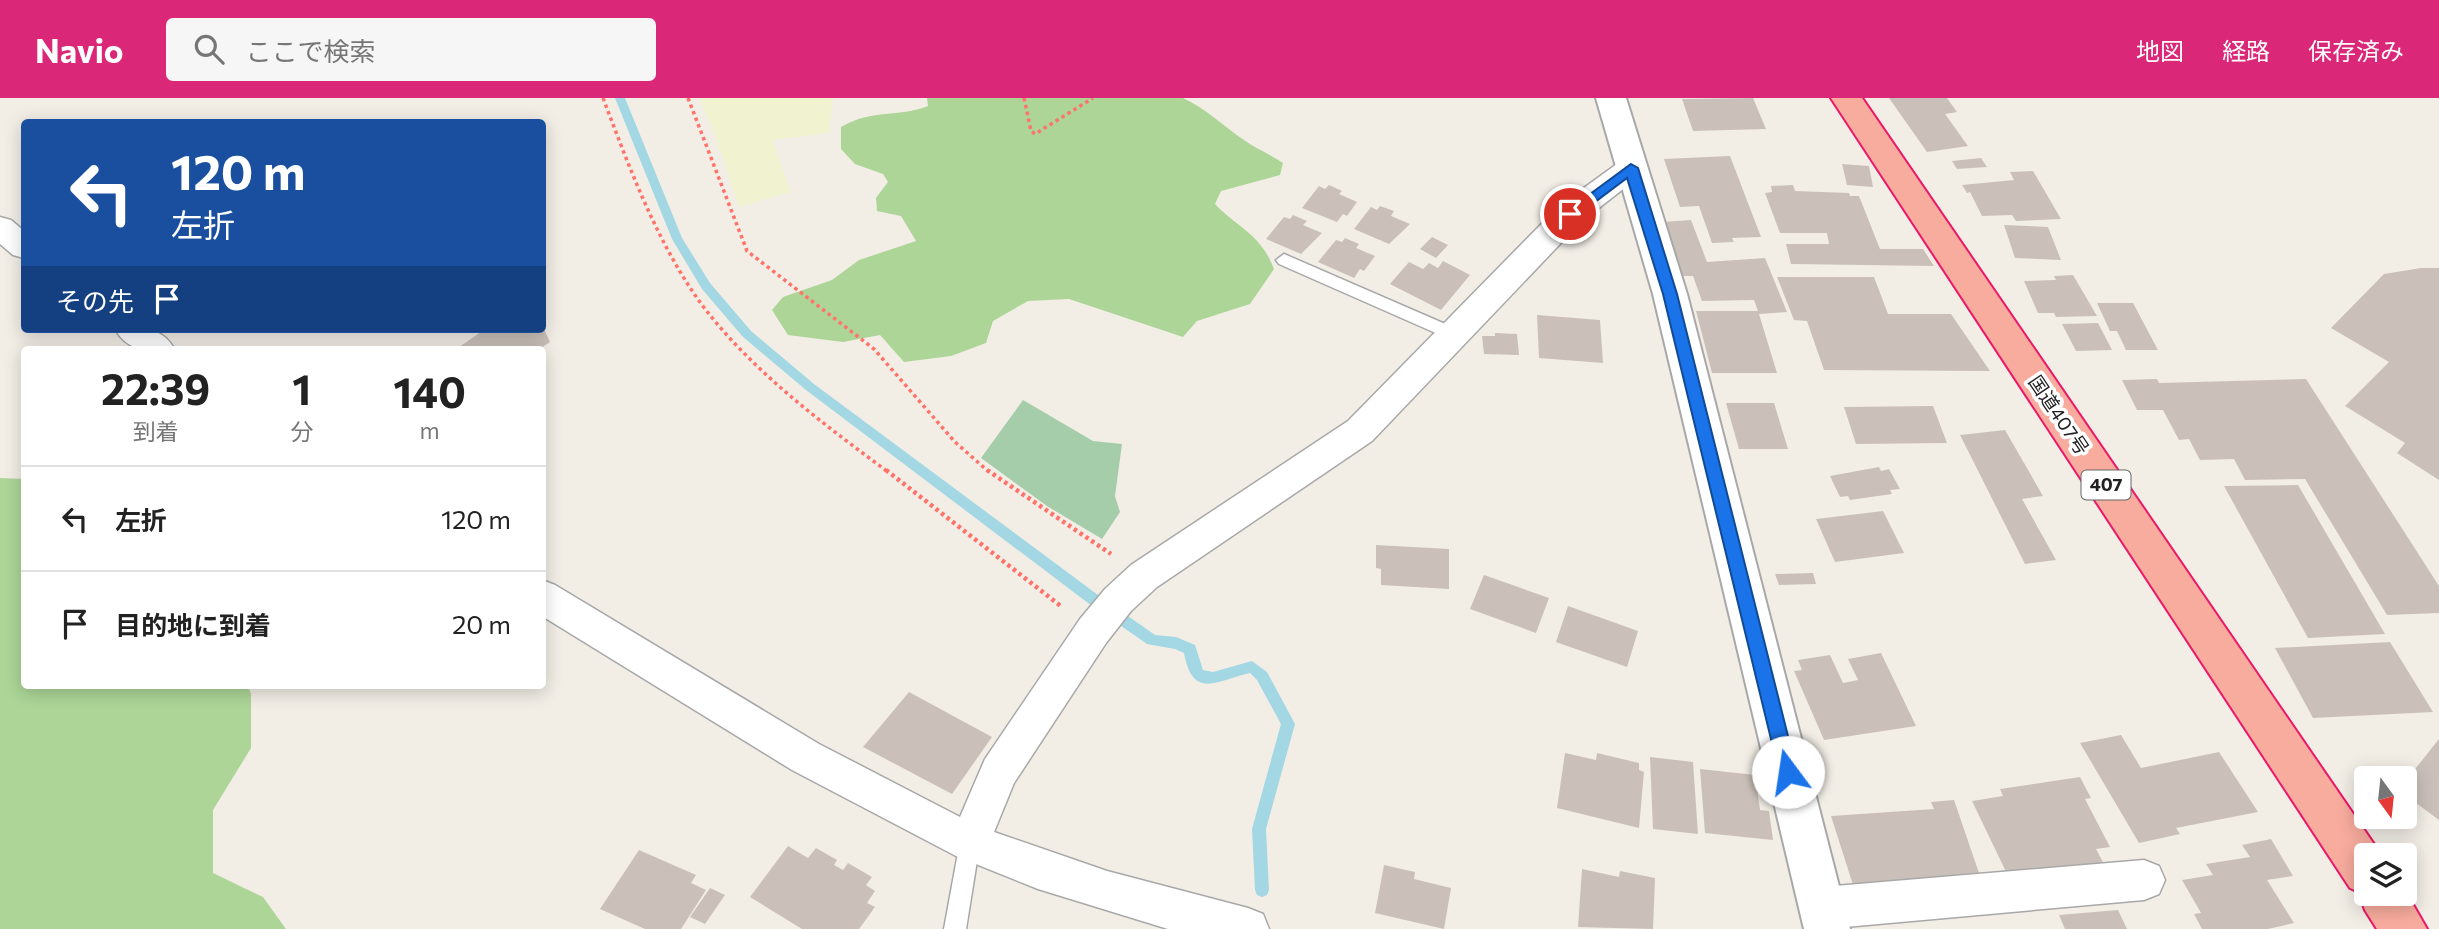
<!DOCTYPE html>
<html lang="ja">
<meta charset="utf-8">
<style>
:root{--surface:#fff;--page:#f6f6f6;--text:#222;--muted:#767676;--line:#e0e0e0;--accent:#db2777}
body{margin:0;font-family:Commissioner,"Noto Sans JP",sans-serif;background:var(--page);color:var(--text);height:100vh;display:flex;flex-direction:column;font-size:26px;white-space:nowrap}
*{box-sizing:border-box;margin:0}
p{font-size:23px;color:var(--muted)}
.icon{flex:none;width:38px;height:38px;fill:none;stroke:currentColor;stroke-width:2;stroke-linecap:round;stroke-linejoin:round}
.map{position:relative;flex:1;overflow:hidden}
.side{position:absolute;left:21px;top:248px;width:525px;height:343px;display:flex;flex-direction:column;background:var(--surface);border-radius:7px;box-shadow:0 4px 18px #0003}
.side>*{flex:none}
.banner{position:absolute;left:21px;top:21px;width:525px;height:214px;border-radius:7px;box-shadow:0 4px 18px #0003;background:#1a4fa0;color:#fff;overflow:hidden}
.needle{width:46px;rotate:165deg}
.controls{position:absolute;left:2354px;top:668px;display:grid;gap:14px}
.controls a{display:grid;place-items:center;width:63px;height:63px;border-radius:7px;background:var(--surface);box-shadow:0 4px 18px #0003;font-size:35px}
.pin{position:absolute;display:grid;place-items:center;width:60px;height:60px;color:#fff;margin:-30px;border:4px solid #fff;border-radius:50%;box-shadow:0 2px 7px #0007}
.me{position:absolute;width:77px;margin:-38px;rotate:346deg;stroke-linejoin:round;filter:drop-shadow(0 0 5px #0008)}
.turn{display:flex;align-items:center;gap:24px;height:147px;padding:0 35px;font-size:32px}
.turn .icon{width:91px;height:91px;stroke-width:2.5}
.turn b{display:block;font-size:49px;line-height:60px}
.then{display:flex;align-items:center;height:66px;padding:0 35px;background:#0003;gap:14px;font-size:26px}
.eta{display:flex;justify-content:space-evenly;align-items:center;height:119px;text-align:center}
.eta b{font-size:42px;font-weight:700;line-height:49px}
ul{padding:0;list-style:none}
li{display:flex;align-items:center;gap:21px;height:105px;padding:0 35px;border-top:2px solid var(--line)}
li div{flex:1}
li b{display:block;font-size:26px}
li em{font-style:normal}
header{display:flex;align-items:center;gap:42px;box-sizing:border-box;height:98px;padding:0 35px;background:var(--accent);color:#fff}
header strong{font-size:33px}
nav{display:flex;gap:38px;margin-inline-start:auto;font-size:24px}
.search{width:490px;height:63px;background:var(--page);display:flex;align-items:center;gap:18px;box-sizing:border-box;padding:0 24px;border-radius:7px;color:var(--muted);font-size:26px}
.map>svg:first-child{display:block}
</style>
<header>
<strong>Navio</strong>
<div class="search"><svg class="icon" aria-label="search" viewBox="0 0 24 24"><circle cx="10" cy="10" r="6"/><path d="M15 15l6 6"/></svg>ここで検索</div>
<nav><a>地図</a><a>経路</a><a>保存済み</a></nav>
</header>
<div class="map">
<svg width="2439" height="831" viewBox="0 0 2439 831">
<rect width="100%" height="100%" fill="#f2eee6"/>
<path fill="#f1f2d0" d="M 699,0 L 833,0 L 829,35 L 772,42 L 791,94 L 739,109 L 714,34 Z"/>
<g fill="#acd597">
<path d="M 927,0 L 1183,0 C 1207,11 1223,28 1244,42 C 1256,51 1270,56 1283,65 L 1280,77 L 1221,93 L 1215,106 C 1239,131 1260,135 1274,171 L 1250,206 L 1197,223 L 1183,239 L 1069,201 L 1028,203 L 993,223 L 986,245 L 951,258 L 904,264 L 880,237 L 843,244 L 788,237 L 772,212 L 783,199 L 832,182 L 859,162 L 916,143 L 901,118 L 877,113 L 876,100 L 888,84 L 883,76 L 855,66 L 841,51 L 841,29 C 874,10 898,20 928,8 Z"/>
<path d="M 0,380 L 24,381 L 24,588 L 248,588 L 251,596 L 251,650 L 213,712 L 213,775 L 263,799 L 286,831 L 0,831 Z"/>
</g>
<path fill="#a5cdaa" d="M 1023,302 L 1093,343 L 1122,346 L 1115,398 L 1120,414 L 1102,441 L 1047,408 L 981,360 Z"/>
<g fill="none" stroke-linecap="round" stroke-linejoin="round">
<path fill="#a3d7e3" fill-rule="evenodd" d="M 615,0 L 625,0 L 682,140 L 710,185 L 751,233 L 814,286 L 1098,497 L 1155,537 L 1176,539 L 1195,547 L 1203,572 L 1213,574 L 1252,563 L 1267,574 L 1295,626 L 1266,731 L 1269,792 L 1267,797 L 1262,799 L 1257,797 L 1255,792 L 1252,731 L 1281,626 L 1257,582 L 1250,575 C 1217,582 1193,603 1184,555 L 1175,551 L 1147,546 L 1088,505 L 806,292 L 743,239 L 702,191 L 672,141 Z"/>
</g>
<g fill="#cac0b9">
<path d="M 1753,0 L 1766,31 L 1693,33 L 1682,1 Z"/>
<path d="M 1889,0 L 1947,0 L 1957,14 L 1945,16 L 1968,48 L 1927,54 Z"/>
<path d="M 1730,58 L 1761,139 L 1732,140 L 1734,144 L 1712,145 L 1699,108 L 1680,109 L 1664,61 Z"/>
<path d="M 1981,60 L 1987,69 L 1957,71 L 1952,63 Z"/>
<path d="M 1842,66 L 1869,68 L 1873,89 L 1847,87 Z"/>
<path d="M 2033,73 L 2061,121 L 2016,123 L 2012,117 L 1982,118 L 1970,94 L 1967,95 L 1962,87 L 2014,82 L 2010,74 Z"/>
<path d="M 1329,87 L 1342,93 L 1339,96 L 1357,104 L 1347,118 L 1343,116 L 1337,124 L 1302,110 L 1319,88 L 1325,91 Z"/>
<path d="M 1793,87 L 1795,93 L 1849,95 L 1850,98 L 1859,98 L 1880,151 L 1923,151 L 1934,168 L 1791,166 L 1786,146 L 1829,146 L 1827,135 L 1780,135 L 1765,95 L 1772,94 L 1771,88 Z"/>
<path d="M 1380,108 L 1394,113 L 1391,118 L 1410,126 L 1389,146 L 1354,131 L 1371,109 L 1377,112 Z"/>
<path d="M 1293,117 L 1307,123 L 1303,127 L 1322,135 L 1301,156 L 1266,141 L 1284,119 L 1290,121 Z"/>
<path d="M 1691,122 L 1707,164 L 1765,160 L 1787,214 L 1759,216 L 1777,275 L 1712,275 L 1696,213 L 1758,213 L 1754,202 L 1702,203 L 1693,178 L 1681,178 L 1662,124 Z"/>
<path d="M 2004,127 L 2048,129 L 2061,162 L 2015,160 Z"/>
<path d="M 1432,139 L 1448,147 L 1436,160 L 1420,151 Z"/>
<path d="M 1345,140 L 1359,146 L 1356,150 L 1375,158 L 1364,173 L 1360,171 L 1354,180 L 1318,164 L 1336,142 L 1342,144 Z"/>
<path d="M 1443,163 L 1470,177 L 1441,212 L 1390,186 L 1409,164 L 1423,171 L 1429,165 L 1438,170 Z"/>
<path d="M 2421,170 L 2439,170 L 2439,382 L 2397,355 L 2405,345 L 2345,308 L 2389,264 L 2331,230 L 2384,176 Z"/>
<path d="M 2073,177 L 2097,218 L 2056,219 L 2054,215 L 2038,215 L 2024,183 L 2056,182 L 2054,178 Z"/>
<path d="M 1777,179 L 1874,179 L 1888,216 L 1951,216 L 1990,273 L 1824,272 L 1807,223 L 1794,222 Z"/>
<path d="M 2097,205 L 2133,205 L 2158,252 L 2126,252 L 2117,233 L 2110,233 Z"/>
<path d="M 1537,217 L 1600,222 L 1603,265 L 1539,260 Z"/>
<path d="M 2098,225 L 2112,252 L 2076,253 L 2062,226 Z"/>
<path d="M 485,231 L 544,231 L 550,244 L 538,252 L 455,252 Z"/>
<path d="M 1495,235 L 1517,236 L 1519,257 L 1484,256 L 1482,238 L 1495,238 Z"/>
<path d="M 2157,281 L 2159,285 L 2306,281 L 2439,488 L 2439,515 L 2387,517 L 2305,381 L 2245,382 L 2234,361 L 2200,362 L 2189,341 L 2179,342 L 2163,312 L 2137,312 L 2122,282 Z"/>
<path d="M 1726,305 L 1774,305 L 1788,351 L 1739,351 Z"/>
<path d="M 1933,308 L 1947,345 L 1856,346 L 1844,309 Z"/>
<path d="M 2005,332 L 2043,398 L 2022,401 L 2056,462 L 2025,466 L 1960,337 Z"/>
<path d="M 1879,369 L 1881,373 L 1889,371 L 1900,391 L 1890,392 L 1892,396 L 1850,402 L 1848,398 L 1840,399 L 1830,378 Z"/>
<path d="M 2298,387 L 2385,536 L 2308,540 L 2224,388 Z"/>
<path d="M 1883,413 L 1904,455 L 1835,464 L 1816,421 Z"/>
<path d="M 1376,447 L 1449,451 L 1449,491 L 1381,487 L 1381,471 L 1376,470 Z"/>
<path d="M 1813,475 L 1816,486 L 1779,487 L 1775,476 Z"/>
<path d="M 1484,477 L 1549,500 L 1536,535 L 1470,511 Z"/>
<path d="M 1568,508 L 1638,533 L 1627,569 L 1556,544 Z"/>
<path d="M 2390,544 L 2433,614 L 2313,620 L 2275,550 Z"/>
<path d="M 1881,555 L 1916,628 L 1824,642 L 1794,573 L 1802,572 L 1798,562 L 1830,557 L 1843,585 L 1858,582 L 1848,561 Z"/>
<path d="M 909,594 L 992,639 L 952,696 L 863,649 Z"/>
<path d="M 2121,637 L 2141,670 L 2219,654 L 2258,714 L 2176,730 L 2180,736 L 2139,745 L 2080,645 Z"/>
<path d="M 2439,641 L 2439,722 L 2404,696 L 2404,685 Z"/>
<path d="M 1565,655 L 1596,662 L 1597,655 L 1639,665 L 1639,672 L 1644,674 L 1639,730 L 1557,710 Z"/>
<path d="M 1650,659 L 1693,664 L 1698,736 L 1653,731 Z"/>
<path d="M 1700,671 L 1755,677 L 1760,712 L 1769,713 L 1773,742 L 1705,735 Z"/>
<path d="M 2080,679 L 2091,700 L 2085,701 L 2110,749 L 2096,751 L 2104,766 L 2010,782 L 1972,703 L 2003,698 L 2000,691 Z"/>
<path d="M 1954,702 L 1980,778 L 1854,790 L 1831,718 L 1934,711 L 1931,704 Z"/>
<path d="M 2271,741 L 2293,778 L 2267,782 L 2294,825 L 2268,831 L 2202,831 L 2194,816 L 2201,815 L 2182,782 L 2213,777 L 2206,766 L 2250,759 L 2242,747 Z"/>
<path d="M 788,748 L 808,760 L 816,750 L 837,762 L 834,767 L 843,772 L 848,765 L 872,779 L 866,787 L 875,793 L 867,805 L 875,809 L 859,831 L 802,831 L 750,799 Z"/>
<path d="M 639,752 L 696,777 L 691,785 L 706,792 L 681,831 L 645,831 L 600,811 Z"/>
<path d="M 1384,767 L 1415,774 L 1414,781 L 1451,790 L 1444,831 L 1375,815 Z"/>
<path d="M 1582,771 L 1619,779 L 1620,773 L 1655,780 L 1653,831 L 1578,829 Z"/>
<path d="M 710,790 L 725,797 L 705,826 L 690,819 Z"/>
<path d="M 2118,812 L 2127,831 L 2065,831 L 2059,817 Z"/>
</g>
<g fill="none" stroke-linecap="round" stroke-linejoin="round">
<defs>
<g id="service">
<path d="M 1284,156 L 1459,232 L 1461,236 L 1459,240 L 1447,240 L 1279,166 L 1276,162 Z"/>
<path d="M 970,734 L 977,737 L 980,744 L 966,831 L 944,831 L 960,744 L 963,737 Z"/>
</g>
<g id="minor">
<path d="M 1631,60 L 1641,63 L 1646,70 L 1641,77 L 1581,124 L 1372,343 L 1157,489 L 1131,513 L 1106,545 L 1014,685 L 994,734 L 1107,773 L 1248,810 L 1263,816 L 1269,831 L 1168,831 L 1038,791 L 956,758 L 792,672 L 542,518 L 542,482 L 555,487 L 819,646 L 960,719 L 985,661 L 1080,521 L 1105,491 L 1131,467 L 1348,323 L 1559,108 L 1621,63 Z"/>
<path d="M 0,119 L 11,122 L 24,133 L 24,160 L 13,157 L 0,146 Z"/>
<path d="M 115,231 C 140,231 162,227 175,252 C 150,252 129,256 115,231 Z"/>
<path d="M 2144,762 L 2159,768 L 2165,782 L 2159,796 L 2144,802 L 1823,831 L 1808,825 L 1802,810 L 1808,795 L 1823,789 Z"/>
</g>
<path id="tertiary" d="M 1596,0 L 1626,0 L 1687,196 L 1850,831 L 1804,831 L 1653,196 Z"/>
<path id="trunk" d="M 1831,0 L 1862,0 L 2382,758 L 2366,758 L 2366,796 L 2404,796 L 2404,791 L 2427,831 L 2377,831 L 2365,812 L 2359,794 L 2350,790 Z"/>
</defs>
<use href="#service" stroke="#a8a8a8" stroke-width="3"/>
<use href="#minor" stroke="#a8a8a8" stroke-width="3"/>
<use href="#tertiary" stroke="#a8a8a8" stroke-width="4"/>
<use href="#trunk" stroke="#ec1769" stroke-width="4"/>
<g stroke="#ff736a" stroke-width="3.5" stroke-dasharray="3.5 3.5" stroke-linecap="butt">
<path d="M 603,0 C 630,71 657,145 702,207 C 753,274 821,324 888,374"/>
<path d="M 688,0 L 747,153 L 874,251 L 955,344 L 989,374"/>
<path d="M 1024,0 L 1031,33 L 1035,36 L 1093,0"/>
</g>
<g stroke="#ff736a" stroke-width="4.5" stroke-dasharray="3.5 3.5" stroke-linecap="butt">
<path d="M 886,372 L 1062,509"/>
<path d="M 987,372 L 1111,456"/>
</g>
<use href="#service" fill="#fff" fill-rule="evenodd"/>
<use href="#minor" fill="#fff" fill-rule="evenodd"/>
<use href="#tertiary" fill="#fff" fill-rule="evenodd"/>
<use href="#trunk" fill="#f8ac9e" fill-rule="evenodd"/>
</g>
<path fill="#1a73e8" stroke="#114b97" stroke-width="2" d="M 1631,66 L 1638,70 L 1677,196 L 1797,674 L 1795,680 L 1788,683 L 1782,680 L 1779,674 L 1663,196 L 1627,80 L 1575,119 L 1570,121 L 1563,116 Z"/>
<g text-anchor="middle" stroke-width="7" stroke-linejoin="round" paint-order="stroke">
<rect fill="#fff" stroke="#646464" stroke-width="2" x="2081.5" y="372.5" width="49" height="29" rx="5"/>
<g font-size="18" font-weight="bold" fill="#212121">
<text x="2106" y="393">407</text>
</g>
<g font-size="19" fill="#212121" stroke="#fff">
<text transform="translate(2059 317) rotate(56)" y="7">国道407号</text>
</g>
</g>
</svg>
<div class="controls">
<a><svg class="needle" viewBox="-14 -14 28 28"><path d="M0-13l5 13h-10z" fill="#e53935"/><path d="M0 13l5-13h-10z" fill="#767676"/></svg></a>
<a><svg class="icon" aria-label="layers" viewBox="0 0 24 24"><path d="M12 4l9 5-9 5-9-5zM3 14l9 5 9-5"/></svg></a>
</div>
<div class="pin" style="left:1570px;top:116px;background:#d93025"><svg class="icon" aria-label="arrive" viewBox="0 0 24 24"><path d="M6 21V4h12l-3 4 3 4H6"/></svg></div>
<svg class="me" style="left:1788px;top:674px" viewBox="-20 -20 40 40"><circle r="19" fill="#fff"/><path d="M0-13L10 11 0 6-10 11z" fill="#1a73e8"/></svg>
<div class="banner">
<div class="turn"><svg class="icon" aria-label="left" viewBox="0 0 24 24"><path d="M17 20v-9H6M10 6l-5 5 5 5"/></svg><div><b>120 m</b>左折</div></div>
<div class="then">その先<svg class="icon" aria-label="arrive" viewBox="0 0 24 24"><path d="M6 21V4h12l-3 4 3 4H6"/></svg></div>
</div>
<section class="side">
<div class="eta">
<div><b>22:39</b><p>到着</p></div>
<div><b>1</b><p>分</p></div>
<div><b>140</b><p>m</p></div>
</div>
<ul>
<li><svg class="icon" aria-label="left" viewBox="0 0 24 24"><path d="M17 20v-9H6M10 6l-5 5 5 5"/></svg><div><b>左折</b></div><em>120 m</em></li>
<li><svg class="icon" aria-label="arrive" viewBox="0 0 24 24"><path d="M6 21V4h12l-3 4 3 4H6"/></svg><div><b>目的地に到着</b></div><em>20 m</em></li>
</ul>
</section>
</div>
